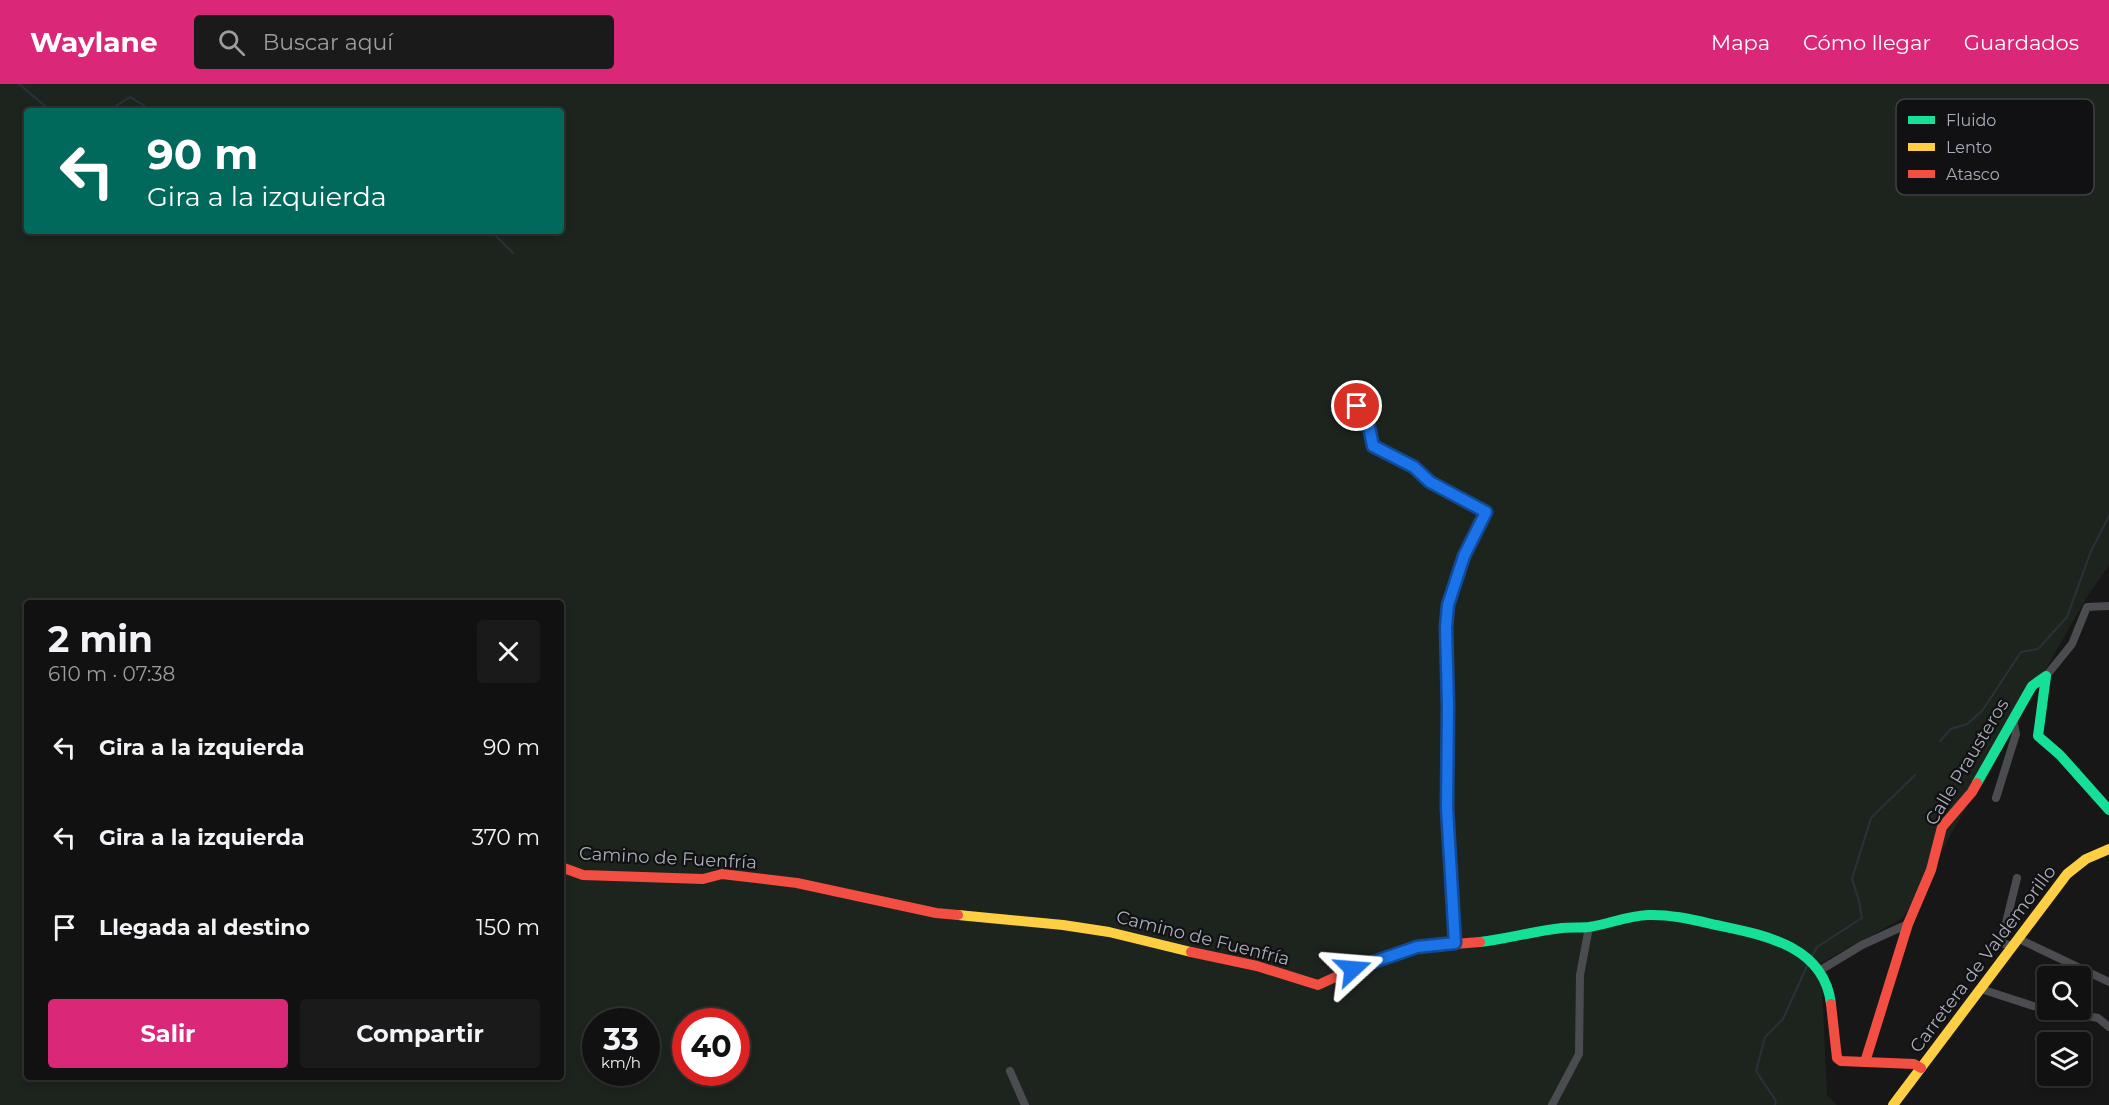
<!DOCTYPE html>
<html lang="es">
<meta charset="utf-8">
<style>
:root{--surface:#111;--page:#1a1a1a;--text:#f1f3f6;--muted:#9c9d9f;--line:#303131;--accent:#db2777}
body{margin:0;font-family:Montserrat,sans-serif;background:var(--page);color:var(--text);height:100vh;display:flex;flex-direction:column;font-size:22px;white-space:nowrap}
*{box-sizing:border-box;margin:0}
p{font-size:20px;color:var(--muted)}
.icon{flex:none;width:33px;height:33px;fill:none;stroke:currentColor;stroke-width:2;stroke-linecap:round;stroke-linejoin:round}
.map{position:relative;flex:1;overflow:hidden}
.side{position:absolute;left:24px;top:516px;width:540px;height:480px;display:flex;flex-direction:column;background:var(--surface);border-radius:6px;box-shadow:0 3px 9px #0003,0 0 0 2px var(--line)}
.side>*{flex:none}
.hud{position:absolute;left:24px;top:24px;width:540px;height:126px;border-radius:6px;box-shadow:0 3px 9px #0003,0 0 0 2px var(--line);background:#00695c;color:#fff;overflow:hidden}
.tools{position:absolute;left:2037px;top:882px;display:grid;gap:12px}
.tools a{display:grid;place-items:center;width:54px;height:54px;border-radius:6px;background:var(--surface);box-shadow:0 3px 9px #0003,0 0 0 2px var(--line);font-size:30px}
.speed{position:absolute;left:582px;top:924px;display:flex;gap:12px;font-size:30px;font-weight:700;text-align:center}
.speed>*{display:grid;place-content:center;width:78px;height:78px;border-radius:50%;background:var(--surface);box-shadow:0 3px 9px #0003,0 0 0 2px var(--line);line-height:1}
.speed small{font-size:15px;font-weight:400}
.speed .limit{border:9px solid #d22;background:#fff;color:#111}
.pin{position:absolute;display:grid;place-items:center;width:51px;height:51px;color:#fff;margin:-26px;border:3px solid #fff;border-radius:50%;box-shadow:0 2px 6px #0007}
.me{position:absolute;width:66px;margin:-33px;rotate:71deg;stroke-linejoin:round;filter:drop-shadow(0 0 4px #0008)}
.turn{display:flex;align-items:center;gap:21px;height:126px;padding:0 24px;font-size:27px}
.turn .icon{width:78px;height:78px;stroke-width:2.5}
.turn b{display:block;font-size:42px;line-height:51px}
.round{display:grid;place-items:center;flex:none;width:63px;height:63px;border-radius:6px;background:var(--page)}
.overview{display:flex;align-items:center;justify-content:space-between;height:102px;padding:0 24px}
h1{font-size:36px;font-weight:700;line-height:45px}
.action{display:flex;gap:12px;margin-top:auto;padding:12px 24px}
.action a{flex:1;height:69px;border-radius:6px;background:var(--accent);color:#fff;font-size:24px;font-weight:700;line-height:69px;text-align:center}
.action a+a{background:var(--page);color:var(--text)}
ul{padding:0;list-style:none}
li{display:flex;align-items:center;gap:18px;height:90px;padding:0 24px}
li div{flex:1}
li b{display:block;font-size:22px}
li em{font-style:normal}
header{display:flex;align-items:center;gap:36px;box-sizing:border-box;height:84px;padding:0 30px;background:var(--accent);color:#fff}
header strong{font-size:28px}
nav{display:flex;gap:33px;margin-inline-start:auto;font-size:21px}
.search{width:420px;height:54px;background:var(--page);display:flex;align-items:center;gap:15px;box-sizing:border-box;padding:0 21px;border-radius:6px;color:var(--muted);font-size:22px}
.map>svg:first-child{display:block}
</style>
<header>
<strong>Waylane</strong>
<div class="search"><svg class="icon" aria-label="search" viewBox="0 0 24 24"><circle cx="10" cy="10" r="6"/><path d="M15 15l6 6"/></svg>Buscar aquí</div>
<nav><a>Mapa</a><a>Cómo llegar</a><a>Guardados</a></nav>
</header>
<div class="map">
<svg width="2109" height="1021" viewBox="0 0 2109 1021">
<rect width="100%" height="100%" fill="#171717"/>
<path fill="#1d241e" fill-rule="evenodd" d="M 0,0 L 2109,0 L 2109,481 L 2087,513 L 1903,834 L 1821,879 L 1827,1011 L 1837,1021 L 0,1021 ZM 27,27 L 561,27 L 561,147 L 27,147 ZM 27,519 L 561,519 L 561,993 L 27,993 ZM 596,938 L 646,938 L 646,988 L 596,988 ZM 686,938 L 736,938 L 736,988 L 686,988 Z"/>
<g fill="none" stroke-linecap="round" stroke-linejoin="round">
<g stroke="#2a3239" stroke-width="2">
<path d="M 19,0 L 51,27"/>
<path d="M 108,27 L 130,13 L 153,27"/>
<path d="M 491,147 L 513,169"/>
<path d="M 1940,657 L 1951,645 L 1967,640 L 1982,627 L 2021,568 L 2038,565 L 2067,533 L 2091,467 L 2109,432"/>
<path d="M 1811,874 L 1817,863 L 1862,834 L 1859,817 L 1852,795 L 1871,734 L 1915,691"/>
<path d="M 1775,1021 L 1776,1017 L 1756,987 L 1765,953 L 1783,935 L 1807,882"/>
</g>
<g stroke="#4b4c50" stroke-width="8">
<path d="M 2046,592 L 2072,560 L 2087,523 L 2109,522"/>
<path d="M 1996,714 L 2016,650 L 2013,635"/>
<path d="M 2019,855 L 2109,898"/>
<path d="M 2013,862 L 2001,859 L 2017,794"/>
<path d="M 1819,887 L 1862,861 L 1908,840"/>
<path d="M 1981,905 L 2033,922 L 2048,924"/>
<path d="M 2055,926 L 2098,934 L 2109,943"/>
<path d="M 1010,987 L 1025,1021"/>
<path d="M 1552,1021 L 1579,970 L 1580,891 L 1589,843"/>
</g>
<g stroke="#16e098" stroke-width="10">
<path d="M 1342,310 L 1366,329 L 1373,362 L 1414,383 L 1430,398 L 1486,428 C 1463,474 1445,509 1446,562"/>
<path d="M 1977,699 L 2032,602 L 2046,592 L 2038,652 L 2060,671 L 2109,726"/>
<path d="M 1480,858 C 1507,855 1534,847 1562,844 C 1571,843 1580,844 1589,843 C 1609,840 1627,832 1648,831 C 1670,830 1694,836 1716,841 C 1763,851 1824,861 1831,920"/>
</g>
<g stroke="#ffcf43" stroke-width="10">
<path d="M 1446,562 L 1447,724 L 1455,859"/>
<path d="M 958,831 L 1063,841 L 1109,848 L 1191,868"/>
<path d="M 1893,1021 L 2067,790 L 2086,775 L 2109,765"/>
</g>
<g stroke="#f24e42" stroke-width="10">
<path d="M 561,783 L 583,791 L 703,795 L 722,790 L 797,799 L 936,829 L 958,831"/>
<path d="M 1191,868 L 1257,882 L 1318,901 L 1353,885 L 1417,863 L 1480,858"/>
<path d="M 1831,920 L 1837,974 L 1841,977 L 1914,980 L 1921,984"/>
<path d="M 1865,978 L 1908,840 L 1931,786 L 1942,743 L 1972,708 L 1977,699"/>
</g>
</g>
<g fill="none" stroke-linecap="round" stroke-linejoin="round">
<defs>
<path id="route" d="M 1353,885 L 1417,863 L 1455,859 L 1447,724 L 1448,622 L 1446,543 L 1448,521 L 1464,472 L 1486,428 L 1430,398 L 1414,383 L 1373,362 L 1366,329 L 1357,322"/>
</defs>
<use href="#route" stroke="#114b97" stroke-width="15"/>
<use href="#route" stroke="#1a73e8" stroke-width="10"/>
</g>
<g text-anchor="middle" stroke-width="4.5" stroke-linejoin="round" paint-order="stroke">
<g font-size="18" fill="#a8adb8" stroke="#111113">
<text transform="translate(1967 678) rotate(-59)" y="6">Calle Prausteros</text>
<text transform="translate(668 774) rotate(3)" y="6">Camino de Fuenfría</text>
<text transform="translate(1203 854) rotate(14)" y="6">Camino de Fuenfría</text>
<text transform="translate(1983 875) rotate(-53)" y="6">Carretera de Valdemorillo</text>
</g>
</g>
<rect x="1896" y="15" width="198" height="96" rx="9" fill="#111113" stroke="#3e4045" stroke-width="1.5"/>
<rect x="1908" y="32" width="27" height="8" fill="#16e098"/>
<rect x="1908" y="59" width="27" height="8" fill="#ffcf43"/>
<rect x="1908" y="86" width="27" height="8" fill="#f24e42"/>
<g font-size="16" fill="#a8adb8">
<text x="1946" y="42">Fluido</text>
<text x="1946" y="69">Lento</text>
<text x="1946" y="96">Atasco</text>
</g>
</svg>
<div class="tools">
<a><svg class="icon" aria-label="search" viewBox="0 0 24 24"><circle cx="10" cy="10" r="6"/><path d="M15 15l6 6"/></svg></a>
<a><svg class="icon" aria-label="layers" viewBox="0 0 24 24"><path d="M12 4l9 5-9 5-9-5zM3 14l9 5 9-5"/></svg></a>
</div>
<div class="speed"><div>33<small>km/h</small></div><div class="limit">40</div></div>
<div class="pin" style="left:1357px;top:322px;background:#d93025"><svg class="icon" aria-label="arrive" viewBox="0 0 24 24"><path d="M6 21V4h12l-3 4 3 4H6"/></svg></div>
<svg class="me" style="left:1353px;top:885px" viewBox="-20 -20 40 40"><path d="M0-17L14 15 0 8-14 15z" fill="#1a73e8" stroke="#fff" stroke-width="4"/></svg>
<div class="hud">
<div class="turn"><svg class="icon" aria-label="left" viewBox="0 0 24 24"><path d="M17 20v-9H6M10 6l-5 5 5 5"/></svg><div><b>90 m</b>Gira a la izquierda</div></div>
</div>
<section class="side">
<div class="overview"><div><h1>2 min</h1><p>610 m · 07:38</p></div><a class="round"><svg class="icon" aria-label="close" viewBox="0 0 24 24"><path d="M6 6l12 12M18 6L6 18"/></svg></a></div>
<ul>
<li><svg class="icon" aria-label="left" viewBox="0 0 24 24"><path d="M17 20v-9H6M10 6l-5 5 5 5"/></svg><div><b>Gira a la izquierda</b></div><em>90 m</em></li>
<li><svg class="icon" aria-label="left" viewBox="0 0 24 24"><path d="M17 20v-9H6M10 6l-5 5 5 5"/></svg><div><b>Gira a la izquierda</b></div><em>370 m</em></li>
<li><svg class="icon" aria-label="arrive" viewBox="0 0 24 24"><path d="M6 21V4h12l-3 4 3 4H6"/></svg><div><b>Llegada al destino</b></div><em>150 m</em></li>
</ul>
<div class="action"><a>Salir</a><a>Compartir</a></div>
</section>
</div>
